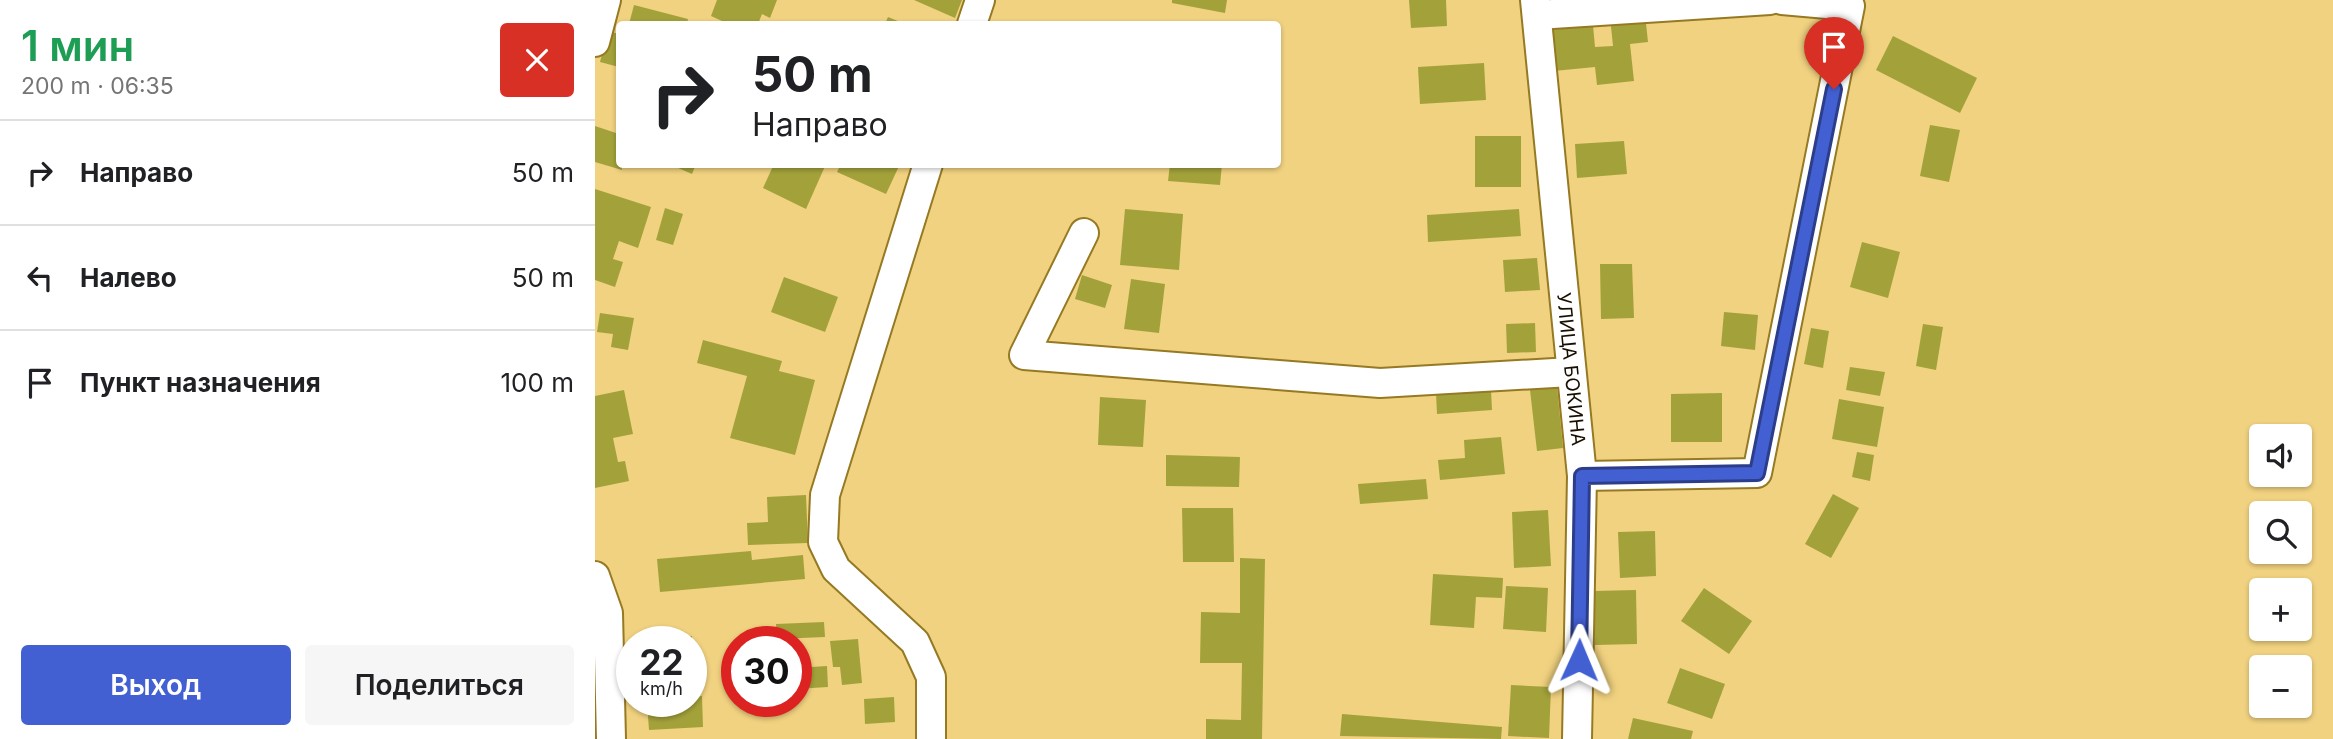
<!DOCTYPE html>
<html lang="ru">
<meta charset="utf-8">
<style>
:root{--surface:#fff;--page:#f6f6f6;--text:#202124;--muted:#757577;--line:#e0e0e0;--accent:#4360d3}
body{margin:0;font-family:Inter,sans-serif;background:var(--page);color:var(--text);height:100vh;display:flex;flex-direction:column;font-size:26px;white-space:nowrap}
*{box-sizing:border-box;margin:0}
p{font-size:23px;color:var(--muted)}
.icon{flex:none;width:38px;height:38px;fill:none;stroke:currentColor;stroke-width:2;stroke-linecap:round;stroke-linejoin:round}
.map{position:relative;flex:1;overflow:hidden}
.drawer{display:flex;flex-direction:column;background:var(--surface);width:595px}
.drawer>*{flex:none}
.top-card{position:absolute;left:21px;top:21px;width:665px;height:147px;border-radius:7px;box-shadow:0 2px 5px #0004;background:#fff;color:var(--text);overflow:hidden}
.tools{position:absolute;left:1654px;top:424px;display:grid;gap:14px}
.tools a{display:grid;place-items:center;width:63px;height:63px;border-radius:7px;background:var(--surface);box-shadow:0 2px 5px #0004;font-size:35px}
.speed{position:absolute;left:21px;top:626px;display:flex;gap:14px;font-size:35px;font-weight:700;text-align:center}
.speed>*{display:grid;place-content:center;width:91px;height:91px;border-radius:50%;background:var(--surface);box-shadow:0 2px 5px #0004;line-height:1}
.speed small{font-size:18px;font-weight:400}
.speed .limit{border:10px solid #d22;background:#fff;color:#111}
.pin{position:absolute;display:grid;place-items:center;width:60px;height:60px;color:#fff;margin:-72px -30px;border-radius:50% 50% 50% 0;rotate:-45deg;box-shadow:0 0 7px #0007}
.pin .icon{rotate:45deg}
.me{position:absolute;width:77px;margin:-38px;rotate:1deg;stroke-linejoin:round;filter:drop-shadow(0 0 5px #0008)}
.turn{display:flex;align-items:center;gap:24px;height:147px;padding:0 21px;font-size:32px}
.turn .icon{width:91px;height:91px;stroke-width:2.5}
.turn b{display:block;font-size:49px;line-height:60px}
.round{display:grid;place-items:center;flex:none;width:74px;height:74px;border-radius:7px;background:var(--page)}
.head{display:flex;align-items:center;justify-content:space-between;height:119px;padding:0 21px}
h1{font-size:42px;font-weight:600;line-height:52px;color:#1e9e55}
.action{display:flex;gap:14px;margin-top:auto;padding:14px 21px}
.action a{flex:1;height:80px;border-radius:7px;background:var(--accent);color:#fff;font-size:28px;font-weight:600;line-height:80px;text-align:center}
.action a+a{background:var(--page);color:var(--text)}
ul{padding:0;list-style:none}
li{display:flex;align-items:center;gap:21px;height:105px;padding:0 21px;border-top:2px solid var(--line)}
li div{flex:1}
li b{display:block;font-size:26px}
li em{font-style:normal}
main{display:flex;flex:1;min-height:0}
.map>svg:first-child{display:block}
</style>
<main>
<section class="drawer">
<div class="head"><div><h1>1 мин</h1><p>200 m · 06:35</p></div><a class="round" style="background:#d93025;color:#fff"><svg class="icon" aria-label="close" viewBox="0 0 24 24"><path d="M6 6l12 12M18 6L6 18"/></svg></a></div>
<ul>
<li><svg class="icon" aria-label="right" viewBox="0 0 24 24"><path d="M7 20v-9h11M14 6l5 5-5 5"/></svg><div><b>Направо</b></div><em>50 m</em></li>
<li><svg class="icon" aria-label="left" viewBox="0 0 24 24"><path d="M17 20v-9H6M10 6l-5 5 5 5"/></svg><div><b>Налево</b></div><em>50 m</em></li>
<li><svg class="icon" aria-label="arrive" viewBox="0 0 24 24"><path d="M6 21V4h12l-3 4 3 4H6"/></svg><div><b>Пункт назначения</b></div><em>100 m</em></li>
</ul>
<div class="action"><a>Выход</a><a>Поделиться</a></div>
</section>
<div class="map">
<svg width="1738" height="739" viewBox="0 0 1738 739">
<rect width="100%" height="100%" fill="#f1d280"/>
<g fill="#a3a23a">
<path d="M 122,0 L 182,0 L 175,18 L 167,14 L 163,24 L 126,24 L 127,21 L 116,16 Z"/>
<path d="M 319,0 L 367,0 L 360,18 Z"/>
<path d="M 577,0 L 632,0 L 630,13 L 577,3 Z"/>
<path d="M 814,0 L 851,0 L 852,26 L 816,28 Z"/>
<path d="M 39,5 L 93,19 L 92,24 L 34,24 Z"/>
<path d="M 1050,14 L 1053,42 L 1035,44 L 1039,81 L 1002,85 L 1000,67 L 959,71 L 954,30 L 998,25 L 1000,47 L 1018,46 L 1015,17 Z"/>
<path d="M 293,17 L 310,24 L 290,24 Z"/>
<path d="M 13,31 L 24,34 L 24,67 L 5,62 Z"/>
<path d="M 1298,36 L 1382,78 L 1365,113 L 1281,70 Z"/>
<path d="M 889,63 L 891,100 L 825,104 L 823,67 Z"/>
<path d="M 1335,125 L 1365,130 L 1354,182 L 1325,176 Z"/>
<path d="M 0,126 L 24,134 L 27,170 L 0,162 Z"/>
<rect x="880" y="136" width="46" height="51"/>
<path d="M 1029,141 L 1032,174 L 982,178 L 980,144 Z"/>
<path d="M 74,164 L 101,164 L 97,174 Z"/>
<path d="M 179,164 L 231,164 L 211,209 L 168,188 Z"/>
<path d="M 246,164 L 305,164 L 291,194 L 242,172 Z"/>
<path d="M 575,164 L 627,164 L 625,185 L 573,181 Z"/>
<path d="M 0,189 L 56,207 L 43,248 L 24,241 L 18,259 L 28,262 L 20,287 L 0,280 Z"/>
<path d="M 70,208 L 88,214 L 78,245 L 61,240 Z"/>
<path d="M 530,209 L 588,214 L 584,270 L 525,265 Z"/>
<path d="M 924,209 L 926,236 L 833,242 L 832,215 Z"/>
<path d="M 1267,242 L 1305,252 L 1293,298 L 1255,287 Z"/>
<path d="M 942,258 L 945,290 L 910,292 L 908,260 Z"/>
<path d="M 1005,264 L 1037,264 L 1039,318 L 1006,319 Z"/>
<path d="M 487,275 L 517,285 L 510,308 L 480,299 Z"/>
<path d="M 189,277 L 243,297 L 230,332 L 176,312 Z"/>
<path d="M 536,279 L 570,284 L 564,333 L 529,329 Z"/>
<path d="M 1129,312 L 1163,315 L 1160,350 L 1126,346 Z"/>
<path d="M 5,313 L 39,318 L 33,350 L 16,347 L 18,334 L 2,332 Z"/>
<path d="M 940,323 L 941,352 L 912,353 L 911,324 Z"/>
<path d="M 1328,324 L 1348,327 L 1341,370 L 1321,366 Z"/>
<path d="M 1216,328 L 1234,331 L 1228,368 L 1209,364 Z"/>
<path d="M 108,340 L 187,361 L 184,371 L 220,380 L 200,455 L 135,438 L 152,376 L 102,363 Z"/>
<path d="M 1255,367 L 1290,372 L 1285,396 L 1251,390 Z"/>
<path d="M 962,387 L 968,448 L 942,451 L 935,390 Z"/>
<path d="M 29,390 L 38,434 L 18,438 L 23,462 L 30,461 L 34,481 L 0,488 L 0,396 Z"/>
<path d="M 896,390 L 897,410 L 842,414 L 841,393 Z"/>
<path d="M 1127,393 L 1127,442 L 1076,442 L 1076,394 Z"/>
<path d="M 505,397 L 551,400 L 548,447 L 503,445 Z"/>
<path d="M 1244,399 L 1289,407 L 1282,447 L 1237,439 Z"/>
<path d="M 906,437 L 910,474 L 845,480 L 843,460 L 870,458 L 869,440 Z"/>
<path d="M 1262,452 L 1279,455 L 1275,481 L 1257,477 Z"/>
<path d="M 571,455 L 645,457 L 644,487 L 571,486 Z"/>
<path d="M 831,479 L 833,499 L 765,504 L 763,484 Z"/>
<path d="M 1238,494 L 1264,508 L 1236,558 L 1210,544 Z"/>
<path d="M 211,495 L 213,543 L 153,545 L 152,523 L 173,522 L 172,497 Z"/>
<path d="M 587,508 L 638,508 L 639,562 L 588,562 Z"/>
<path d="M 953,510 L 956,566 L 919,568 L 917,512 Z"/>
<path d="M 1060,531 L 1061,576 L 1025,578 L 1023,532 Z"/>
<path d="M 156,551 L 157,560 L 208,555 L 210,579 L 65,592 L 62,559 Z"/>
<path d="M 645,558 L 670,559 L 667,739 L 611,739 L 611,719 L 646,720 L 647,663 L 605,663 L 606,612 L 645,613 Z"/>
<path d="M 838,574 L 908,578 L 907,598 L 881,597 L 879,628 L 835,625 Z"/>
<path d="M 911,586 L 953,588 L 951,632 L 908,629 Z"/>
<path d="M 1109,588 L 1157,621 L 1134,654 L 1086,621 Z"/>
<path d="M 1041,590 L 1042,644 L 1000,645 L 999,591 Z"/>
<path d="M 229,622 L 230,637 L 182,639 L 181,624 Z"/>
<path d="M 97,636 L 97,642 L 48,642 L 48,639 Z"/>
<path d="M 263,639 L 267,683 L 247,685 L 245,667 L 238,667 L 235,641 Z"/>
<path d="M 232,666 L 233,687 L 201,689 L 201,668 Z"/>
<path d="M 1085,668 L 1130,684 L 1117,719 L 1072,703 Z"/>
<path d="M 916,685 L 956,687 L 954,738 L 913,736 Z"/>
<path d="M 107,696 L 108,727 L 54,730 L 52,702 L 96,702 L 96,697 Z"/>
<path d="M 299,697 L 300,722 L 270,724 L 269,699 Z"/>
<path d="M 747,714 L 907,727 L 906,739 L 745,736 Z"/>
<path d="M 1038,718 L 1098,731 L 1096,739 L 1033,739 Z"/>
</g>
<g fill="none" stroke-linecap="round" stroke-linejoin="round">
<defs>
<g id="street">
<path id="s1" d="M 940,0 L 987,476 L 982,739"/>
<path d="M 942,15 L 1175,0"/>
<path d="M 377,24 L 385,0"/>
<path d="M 0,42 L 11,0"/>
<path d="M 333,164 L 230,495 L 228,542 L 241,569 L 320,642 L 336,677 L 336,739"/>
<path d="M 489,233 L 429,355 L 785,383 L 976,372"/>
<path d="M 987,476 L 1162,473 L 1255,6 L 1187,0"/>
<path d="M 0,576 L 13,613 L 16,739"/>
</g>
</defs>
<use href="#street" stroke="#967923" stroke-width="32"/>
<use href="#street" stroke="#fff" stroke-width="28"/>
</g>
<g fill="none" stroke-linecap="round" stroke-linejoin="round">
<defs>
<path id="route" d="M 984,660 L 987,476 L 1162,473 L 1239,89"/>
</defs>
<use href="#route" stroke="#2c3e89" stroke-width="18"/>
<use href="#route" stroke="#4360d3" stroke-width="12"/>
</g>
<g text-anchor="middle" stroke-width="5" stroke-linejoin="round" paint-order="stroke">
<g font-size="19" fill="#180f00" stroke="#fef5de">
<text dy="7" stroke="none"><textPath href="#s1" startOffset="371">УЛИЦА БОКИНА</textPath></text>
</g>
</g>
</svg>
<div class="tools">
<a><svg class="icon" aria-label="sound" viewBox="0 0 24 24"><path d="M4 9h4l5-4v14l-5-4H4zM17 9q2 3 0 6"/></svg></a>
<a><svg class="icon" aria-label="search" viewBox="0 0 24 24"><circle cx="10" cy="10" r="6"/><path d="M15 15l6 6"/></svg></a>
<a>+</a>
<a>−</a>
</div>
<div class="speed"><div>22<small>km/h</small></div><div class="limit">30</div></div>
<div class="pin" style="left:1239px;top:89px;background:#d93025"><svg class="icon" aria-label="arrive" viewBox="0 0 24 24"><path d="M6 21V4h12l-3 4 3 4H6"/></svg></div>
<svg class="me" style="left:984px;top:660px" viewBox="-20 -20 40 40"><path d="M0-17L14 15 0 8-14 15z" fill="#4360d3" stroke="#fff" stroke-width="4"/></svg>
<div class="top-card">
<div class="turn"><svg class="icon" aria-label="right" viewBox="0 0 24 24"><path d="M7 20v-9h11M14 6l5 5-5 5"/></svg><div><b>50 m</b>Направо</div></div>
</div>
</div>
</main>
